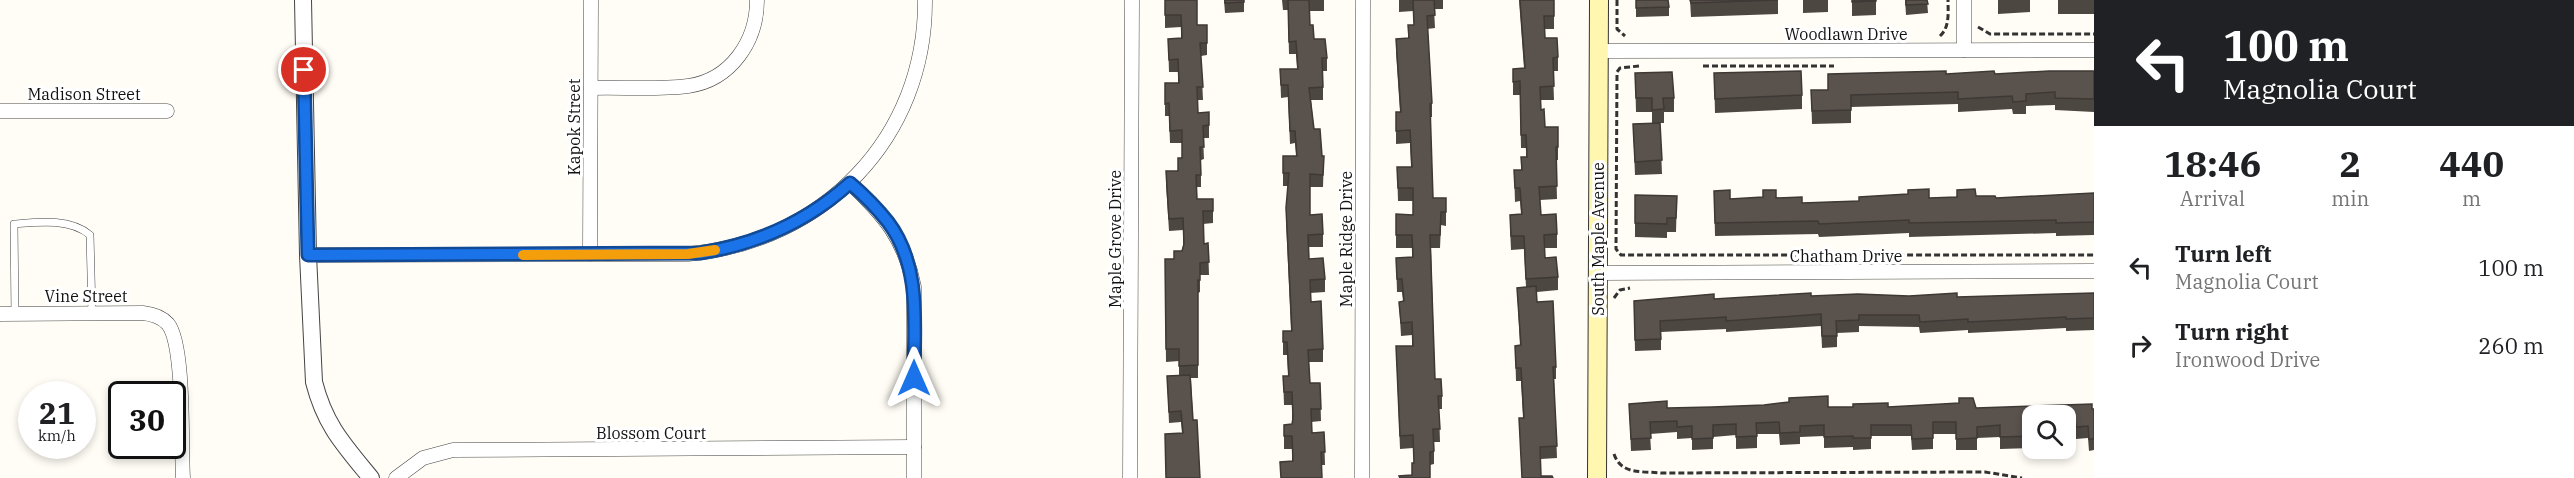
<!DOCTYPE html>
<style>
:root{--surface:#fff;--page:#f6f6f6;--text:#202124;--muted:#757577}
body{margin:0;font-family:"IBM Plex Serif",serif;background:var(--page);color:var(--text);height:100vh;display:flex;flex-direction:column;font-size:22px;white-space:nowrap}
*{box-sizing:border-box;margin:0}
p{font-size:20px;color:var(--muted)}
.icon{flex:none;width:33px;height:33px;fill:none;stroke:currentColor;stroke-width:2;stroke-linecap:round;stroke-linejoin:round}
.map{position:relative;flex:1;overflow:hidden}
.details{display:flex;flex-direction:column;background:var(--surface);width:480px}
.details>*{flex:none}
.guide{background:#202124;color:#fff;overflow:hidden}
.fabs{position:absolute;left:2022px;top:405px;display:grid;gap:12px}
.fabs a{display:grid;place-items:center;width:54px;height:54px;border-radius:12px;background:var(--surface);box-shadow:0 3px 9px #0003;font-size:30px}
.speed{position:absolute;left:18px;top:381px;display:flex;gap:12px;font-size:30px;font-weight:700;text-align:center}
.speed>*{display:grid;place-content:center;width:78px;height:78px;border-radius:50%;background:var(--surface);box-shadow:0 3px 9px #0003;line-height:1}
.speed small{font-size:15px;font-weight:400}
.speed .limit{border:3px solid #111;border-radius:9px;background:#fff;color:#111}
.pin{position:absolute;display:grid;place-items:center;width:51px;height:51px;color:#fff;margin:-26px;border:3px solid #fff;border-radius:50%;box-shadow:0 2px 6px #0007}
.me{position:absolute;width:66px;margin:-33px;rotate:0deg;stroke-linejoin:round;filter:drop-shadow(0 0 4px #0008)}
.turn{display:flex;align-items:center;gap:21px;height:126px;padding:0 30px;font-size:27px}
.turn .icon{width:78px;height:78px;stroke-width:2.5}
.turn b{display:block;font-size:42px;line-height:51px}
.eta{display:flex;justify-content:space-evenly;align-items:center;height:102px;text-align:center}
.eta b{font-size:36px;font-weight:700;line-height:42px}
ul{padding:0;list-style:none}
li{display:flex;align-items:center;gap:18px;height:78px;padding:0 30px}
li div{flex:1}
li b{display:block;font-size:22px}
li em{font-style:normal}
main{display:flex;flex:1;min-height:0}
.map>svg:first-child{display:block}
</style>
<main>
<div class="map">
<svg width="2094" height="478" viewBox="0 0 2094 478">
<rect width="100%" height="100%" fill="#fffdf5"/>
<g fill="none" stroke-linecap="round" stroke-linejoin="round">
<defs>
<path id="service" d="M 15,314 L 14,224 C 38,222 70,218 90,235 L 92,313"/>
<g id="minor">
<path d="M 1964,0 L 1964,50"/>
<path d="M 1598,51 L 2094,50"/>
<path d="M 591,88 C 622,87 657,90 688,86 C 731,80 757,41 757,0"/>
<path d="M 0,111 L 167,111"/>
<path d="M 850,183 C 884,215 905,239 914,287 L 914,478"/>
<path d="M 590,254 L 591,0"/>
<path d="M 308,255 L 688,254 C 823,242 926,138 925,0"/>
<path d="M 1598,273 L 2094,271"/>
<path d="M 0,314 L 143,313 C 152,314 162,317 168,324 C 185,345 181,447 183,478"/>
<path d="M 396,478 L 423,458 L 453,450 L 914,447"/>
<path d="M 1130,478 L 1132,0"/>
<path d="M 1362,478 L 1363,0"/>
</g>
<path id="tertiary" d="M 303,0 L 308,255 L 314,382 C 325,425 343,444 371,478"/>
<path id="secondary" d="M 1597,478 L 1599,0"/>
</defs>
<use href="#service" stroke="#444" stroke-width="8"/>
<use href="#minor" stroke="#444" stroke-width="15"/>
<use href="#tertiary" stroke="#444" stroke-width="18"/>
<use href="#secondary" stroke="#333" stroke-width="20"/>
<g stroke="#333" stroke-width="3" stroke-dasharray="6 3" stroke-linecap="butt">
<path d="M 1617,0 L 1617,29 L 1625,36"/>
<path d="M 1978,27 L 1990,34 L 2094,34"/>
<path d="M 1940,36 C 1950,27 1948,12 1948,0"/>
<path d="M 1639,66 L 1620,68 L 1617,72 L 1616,249 L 1621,255 L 2094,255"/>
<path d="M 1703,66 L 1834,66"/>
<path d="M 1614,298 L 1620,290 L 1630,288"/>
<path d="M 1614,454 C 1621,475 1642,471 1661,473 L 1985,472 L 2022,478"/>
</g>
<use href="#service" stroke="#fff" stroke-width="7"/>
<use href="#minor" stroke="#fff" stroke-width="14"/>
<use href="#tertiary" stroke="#fff" stroke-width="16"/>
<use href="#secondary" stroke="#fff6b0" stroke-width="18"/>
</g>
<g fill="#4d4742">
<path d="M 1165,0 L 1197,25 L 1207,25 L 1207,55 L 1201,56 L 1203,100 L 1197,100 L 1198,113 L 1209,112 L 1209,138 L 1203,138 L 1204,159 L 1201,160 L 1201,187 L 1197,187 L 1197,199 L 1213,199 L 1213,223 L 1203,224 L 1204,244 L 1208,243 L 1209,275 L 1200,275 L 1200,292 L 1198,293 L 1198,378 L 1191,378 L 1193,420 L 1182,433 L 1181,422 L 1169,423 L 1167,376 L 1179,376 L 1179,361 L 1166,362 L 1165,259 L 1174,259 L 1182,251 L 1183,246 L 1183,230 L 1169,231 L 1166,184 L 1166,171 L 1178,171 L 1178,158 L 1182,158 L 1182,143 L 1170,143 L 1169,116 L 1165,116 L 1165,95 L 1178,83 L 1178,72 L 1169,72 L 1168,39 L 1181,38 L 1181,27 L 1165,28 Z"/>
<path d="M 1224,0 L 1244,0 L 1244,12 L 1225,13 Z"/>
<path d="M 1282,0 L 1324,0 L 1324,11 L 1309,11 L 1310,25 L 1314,39 L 1327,58 L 1327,71 L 1323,71 L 1323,100 L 1311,100 L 1314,129 L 1322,156 L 1324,156 L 1323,187 L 1310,187 L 1310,215 L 1323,234 L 1323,247 L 1308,247 L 1309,259 L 1325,279 L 1325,292 L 1310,293 L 1311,302 L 1323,349 L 1323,362 L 1309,362 L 1310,383 L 1320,383 L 1321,421 L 1311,422 L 1312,433 L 1324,432 L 1325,465 L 1321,465 L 1322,478 L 1281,478 L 1280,462 L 1292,461 L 1292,449 L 1284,449 L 1284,425 L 1292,424 L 1292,405 L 1284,405 L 1283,376 L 1288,376 L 1287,355 L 1283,355 L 1283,331 L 1291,331 L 1286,220 L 1288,186 L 1283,186 L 1283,173 L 1296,156 L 1295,143 L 1290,144 L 1288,97 L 1281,98 L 1280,69 L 1297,69 L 1296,54 L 1289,54 L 1288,10 L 1283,10 Z"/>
<path d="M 1399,0 L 1443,0 L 1443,9 L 1434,9 L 1435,28 L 1427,29 L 1432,103 L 1432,117 L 1430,117 L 1433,198 L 1446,212 L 1446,226 L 1441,225 L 1440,248 L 1431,248 L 1435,379 L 1442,396 L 1442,409 L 1439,409 L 1440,442 L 1434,442 L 1434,464 L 1430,465 L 1412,475 L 1412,463 L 1414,463 L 1413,448 L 1400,449 L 1396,346 L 1412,346 L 1412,335 L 1401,336 L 1399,302 L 1403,301 L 1402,292 L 1397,292 L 1396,258 L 1412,257 L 1412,248 L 1396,248 L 1396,214 L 1413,215 L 1413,201 L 1398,201 L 1397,167 L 1411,167 L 1410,143 L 1396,144 L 1396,112 L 1400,112 L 1396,52 L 1396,39 L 1408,38 L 1408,25 L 1414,25 L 1413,11 L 1399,12 Z"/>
<path d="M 1519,0 L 1554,0 L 1554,29 L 1545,29 L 1545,38 L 1558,57 L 1558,71 L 1553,71 L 1554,100 L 1540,100 L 1541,110 L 1545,127 L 1558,147 L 1558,160 L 1556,160 L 1557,199 L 1540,200 L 1541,215 L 1557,234 L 1557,248 L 1544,248 L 1545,258 L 1558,277 L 1558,290 L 1537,292 L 1537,302 L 1556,367 L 1556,379 L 1554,379 L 1557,458 L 1541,459 L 1541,476 L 1553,478 L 1522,478 L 1519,418 L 1523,418 L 1521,381 L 1516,381 L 1515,346 L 1520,346 L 1517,288 L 1526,287 L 1524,249 L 1511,250 L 1510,228 L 1510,215 L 1521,214 L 1520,201 L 1515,202 L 1514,170 L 1521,170 L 1521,157 L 1526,157 L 1526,148 L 1521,148 L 1520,95 L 1513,95 L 1513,69 L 1524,68 Z"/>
<path d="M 1636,0 L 1669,7 L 1669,16 L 1636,17 Z"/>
<path d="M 1690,0 L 1778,0 L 1778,14 L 1691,17 Z"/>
<path d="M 1803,0 L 1828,0 L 1828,12 L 1803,13 Z"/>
<path d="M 1852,0 L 1876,0 L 1876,15 L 1852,16 Z"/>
<path d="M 1905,0 L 1927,0 L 1928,13 L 1906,15 Z"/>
<path d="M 1998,0 L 2030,0 L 2030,12 L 1998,14 Z"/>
<rect x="2058" y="0" width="36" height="14"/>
<path d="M 2094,71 L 2094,112 L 2055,110 L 2055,105 L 2026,106 L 2026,114 L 2013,114 L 2012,109 L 1958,112 L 1958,104 L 1851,107 L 1851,123 L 1812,124 L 1811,90 L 1828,90 L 1946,74 L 1995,74 Z"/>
<path d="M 1635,73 L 1674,98 L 1674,112 L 1664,112 L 1664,123 L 1660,123 L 1662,174 L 1635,175 L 1633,124 L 1652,123 L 1652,112 L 1636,112 Z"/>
<path d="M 1714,73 L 1802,95 L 1802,109 L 1715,113 Z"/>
<path d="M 1714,191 L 1730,199 L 1776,198 L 1802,203 L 1929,198 L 1976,196 L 1996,198 L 2094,193 L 2094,235 L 2056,236 L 2056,233 L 1909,237 L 1909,233 L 1819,237 L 1818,234 L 1715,236 Z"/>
<path d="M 1635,195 L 1677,196 L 1676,232 L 1667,232 L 1667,238 L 1635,237 Z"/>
<path d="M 2094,293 L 2094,330 L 2066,331 L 2066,328 L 1968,333 L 1968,330 L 1920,333 L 1919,327 L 1859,326 L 1859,332 L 1837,333 L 1837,347 L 1822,348 L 1821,326 L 1726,332 L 1726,329 L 1661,332 L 1661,350 L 1635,351 L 1634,301 L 1714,299 L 1811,296 L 1957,297 Z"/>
<path d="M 1629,404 L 1667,408 L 1888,407 L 2094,409 L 2094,450 L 2089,451 L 2088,438 L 2076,439 L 2076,436 L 2066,436 L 2066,416 L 2032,416 L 2032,448 L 2000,449 L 2000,437 L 1977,438 L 1977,450 L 1956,450 L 1956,434 L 1933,434 L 1933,449 L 1912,450 L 1911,436 L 1871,436 L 1871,449 L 1853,450 L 1853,447 L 1824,448 L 1824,436 L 1800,437 L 1800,444 L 1780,445 L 1779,434 L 1757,434 L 1757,448 L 1736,449 L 1736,435 L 1713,437 L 1713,449 L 1692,450 L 1692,438 L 1677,439 L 1677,432 L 1650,434 L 1651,450 L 1631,451 Z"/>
</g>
<g fill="#5a524d" stroke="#3f3936" stroke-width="1.5">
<path d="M 1165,0 L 1197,0 L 1197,25 L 1207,25 L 1207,43 L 1200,43 L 1203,87 L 1197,87 L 1198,113 L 1209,112 L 1209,125 L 1203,126 L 1204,147 L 1200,147 L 1201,175 L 1196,175 L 1197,199 L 1213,199 L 1213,211 L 1203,211 L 1204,244 L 1208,243 L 1209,262 L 1200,263 L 1200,280 L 1198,280 L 1198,365 L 1179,366 L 1179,349 L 1166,349 L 1165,259 L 1174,259 L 1174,251 L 1182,251 L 1184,244 L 1183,218 L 1169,219 L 1166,171 L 1178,171 L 1178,158 L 1182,158 L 1182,130 L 1170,131 L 1169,103 L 1165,104 L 1165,83 L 1179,83 L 1178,59 L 1169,60 L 1168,39 L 1182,38 L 1181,15 L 1165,15 Z"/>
<path d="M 1225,0 L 1244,0 L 1244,2 L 1225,3 Z"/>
<path d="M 1288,0 L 1309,0 L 1310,25 L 1313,25 L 1314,39 L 1325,39 L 1327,58 L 1322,58 L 1323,87 L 1309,88 L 1314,129 L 1320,129 L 1322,156 L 1324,156 L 1323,175 L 1310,174 L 1310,215 L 1322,214 L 1323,234 L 1308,235 L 1309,259 L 1323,258 L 1325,279 L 1310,280 L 1311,302 L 1321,301 L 1323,349 L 1308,350 L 1310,383 L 1320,383 L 1321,409 L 1311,409 L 1312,433 L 1324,432 L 1325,452 L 1321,452 L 1322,478 L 1281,478 L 1280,462 L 1293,461 L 1292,436 L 1284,436 L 1284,425 L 1292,424 L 1293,418 L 1292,392 L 1284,392 L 1283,376 L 1289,376 L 1287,342 L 1283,342 L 1283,331 L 1292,331 L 1286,208 L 1289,173 L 1283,173 L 1283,156 L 1297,156 L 1295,131 L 1290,131 L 1288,85 L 1281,85 L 1280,69 L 1298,69 L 1296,41 L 1289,42 Z"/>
<path d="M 1413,0 L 1434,0 L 1435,15 L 1427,16 L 1432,103 L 1430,104 L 1433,198 L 1446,198 L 1446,212 L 1441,212 L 1440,235 L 1430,235 L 1435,379 L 1441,379 L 1442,396 L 1438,396 L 1440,429 L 1433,429 L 1434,451 L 1430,452 L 1430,478 L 1400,478 L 1399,476 L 1412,475 L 1412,463 L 1414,463 L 1413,435 L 1400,436 L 1396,346 L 1413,346 L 1412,322 L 1401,323 L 1399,302 L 1404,301 L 1402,279 L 1397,279 L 1396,258 L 1413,257 L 1412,235 L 1396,235 L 1396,214 L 1413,215 L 1413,188 L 1398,188 L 1397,167 L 1412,167 L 1410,130 L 1396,131 L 1396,112 L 1401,112 L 1396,39 L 1409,38 L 1408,25 L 1414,25 Z"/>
<path d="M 1520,0 L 1554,0 L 1554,16 L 1544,16 L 1545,38 L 1557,38 L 1558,57 L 1553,58 L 1554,86 L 1540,87 L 1541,110 L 1544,109 L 1545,127 L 1558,127 L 1558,147 L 1556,147 L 1557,186 L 1539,187 L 1541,215 L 1556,214 L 1557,234 L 1544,235 L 1545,258 L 1556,257 L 1558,277 L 1526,279 L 1524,236 L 1511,236 L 1510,215 L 1522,214 L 1520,188 L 1515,188 L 1514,170 L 1522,170 L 1521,157 L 1527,157 L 1526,135 L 1521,135 L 1520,81 L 1513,82 L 1513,69 L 1525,68 Z"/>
<path d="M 1636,0 L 1668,0 L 1669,7 L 1636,8 Z"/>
<path d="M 1690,0 L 1778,0 L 1691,3 Z"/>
<path d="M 1852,0 L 1876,0 L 1876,1 L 1852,2 Z"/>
<path d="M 1906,0 L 1927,0 L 1928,4 L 1906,5 Z"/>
<path d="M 1801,71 L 1802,95 L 1715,99 L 1714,73 Z"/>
<path d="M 1946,71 L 1946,74 L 1994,71 L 1995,74 L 2049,71 L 2094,71 L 2094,99 L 2055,98 L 2055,92 L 2026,94 L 2026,101 L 2013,102 L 2012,96 L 1958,99 L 1958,92 L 1851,95 L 1851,110 L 1812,111 L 1811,90 L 1828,90 L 1828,74 Z"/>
<path d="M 1672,72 L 1674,98 L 1663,98 L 1664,109 L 1652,110 L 1652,98 L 1636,98 L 1635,73 Z"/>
<path d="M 1660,123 L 1662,160 L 1635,162 L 1633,124 Z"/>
<path d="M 1929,189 L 1929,198 L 1957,197 L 1957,190 L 1975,189 L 1976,196 L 1995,196 L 1996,198 L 2094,193 L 2094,222 L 2056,223 L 2056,220 L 1909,223 L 1909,220 L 1819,224 L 1818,221 L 1715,223 L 1714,191 L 1730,190 L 1730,199 L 1763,197 L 1763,190 L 1776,190 L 1776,198 L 1802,197 L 1802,203 L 1859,201 L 1859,197 L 1908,194 L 1908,190 Z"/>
<path d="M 1635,195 L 1677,196 L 1676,218 L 1667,218 L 1667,224 L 1635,223 Z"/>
<path d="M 1536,286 L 1537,302 L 1553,301 L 1556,367 L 1553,367 L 1557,446 L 1540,447 L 1541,476 L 1552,476 L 1553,478 L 1522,478 L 1519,418 L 1524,418 L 1521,368 L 1516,368 L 1515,346 L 1521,345 L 1517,288 Z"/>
<path d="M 1811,293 L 1811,296 L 1858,294 L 1909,296 L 1957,293 L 1957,297 L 2094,293 L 2094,318 L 2066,319 L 2066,317 L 1968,322 L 1968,319 L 1920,322 L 1919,315 L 1859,315 L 1859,320 L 1836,321 L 1837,336 L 1822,336 L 1821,314 L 1726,321 L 1726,317 L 1660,321 L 1661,339 L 1635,340 L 1634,301 L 1714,294 L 1714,299 Z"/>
<path d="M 1190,375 L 1193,420 L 1197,420 L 1200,478 L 1166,478 L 1165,434 L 1183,433 L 1181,411 L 1169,412 L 1167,376 Z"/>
<path d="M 1828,396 L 1828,407 L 1853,407 L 1853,404 L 1888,403 L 1888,407 L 1942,404 L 1959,403 L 1959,398 L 1973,398 L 1976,408 L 2092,404 L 2092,409 L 2094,409 L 2094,439 L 2089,439 L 2088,426 L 2076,427 L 2076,424 L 2066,425 L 2066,416 L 2032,416 L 2032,436 L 2000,437 L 2000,425 L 1977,427 L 1977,438 L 1956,439 L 1956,422 L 1933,422 L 1933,438 L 1912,439 L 1911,425 L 1871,425 L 1871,438 L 1853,438 L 1853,436 L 1824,437 L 1824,425 L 1800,426 L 1800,432 L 1780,433 L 1779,422 L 1756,423 L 1757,436 L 1736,437 L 1736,424 L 1713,425 L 1713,438 L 1692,439 L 1692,426 L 1677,427 L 1677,421 L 1650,422 L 1651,438 L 1631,439 L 1629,404 L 1667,401 L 1667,408 L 1712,407 L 1764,405 L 1789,402 L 1789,398 Z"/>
</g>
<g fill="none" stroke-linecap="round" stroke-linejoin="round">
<defs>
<path id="route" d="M 304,70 L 308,255 L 700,253 C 757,244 807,222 850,183 C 864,195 877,208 888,222 C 922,267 914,326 914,378"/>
</defs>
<use href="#route" stroke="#114b97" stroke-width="15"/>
<use href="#route" stroke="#1a73e8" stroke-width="10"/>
<path stroke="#f59e0b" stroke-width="10" d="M 523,255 L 688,254 L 715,250"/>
</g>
<g text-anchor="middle" stroke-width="6" stroke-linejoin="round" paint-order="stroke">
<g font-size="16" fill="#111" stroke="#fff">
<text x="1846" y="40">Woodlawn Drive</text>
<text x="84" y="100">Madison Street</text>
<text transform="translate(574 127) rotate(-90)" y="6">Kapok Street</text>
<text transform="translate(1115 239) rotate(-90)" y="6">Maple Grove Drive</text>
<text transform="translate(1346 239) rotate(-90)" y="6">Maple Ridge Drive</text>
<text transform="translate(1598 239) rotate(-90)" y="6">South Maple Avenue</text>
<text x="1846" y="262">Chatham Drive</text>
<text x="86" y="302">Vine Street</text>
<text x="651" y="439">Blossom Court</text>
</g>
</g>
</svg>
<div class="fabs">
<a><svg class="icon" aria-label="search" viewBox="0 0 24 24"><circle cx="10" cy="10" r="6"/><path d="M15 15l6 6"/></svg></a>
</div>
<div class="speed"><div>21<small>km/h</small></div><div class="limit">30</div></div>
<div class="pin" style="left:304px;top:70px;background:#d93025"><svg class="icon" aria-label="arrive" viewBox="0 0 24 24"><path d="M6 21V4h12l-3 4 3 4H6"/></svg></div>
<svg class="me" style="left:914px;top:378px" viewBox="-20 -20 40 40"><path d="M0-17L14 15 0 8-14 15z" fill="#1a73e8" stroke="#fff" stroke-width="4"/></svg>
</div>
<section class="details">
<div class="guide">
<div class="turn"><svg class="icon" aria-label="left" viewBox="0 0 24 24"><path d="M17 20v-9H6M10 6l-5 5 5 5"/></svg><div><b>100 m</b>Magnolia Court</div></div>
</div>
<div class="eta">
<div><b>18:46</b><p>Arrival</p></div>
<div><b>2</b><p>min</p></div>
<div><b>440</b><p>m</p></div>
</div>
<ul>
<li><svg class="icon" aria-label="left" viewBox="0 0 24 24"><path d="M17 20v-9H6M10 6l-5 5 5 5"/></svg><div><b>Turn left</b><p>Magnolia Court</p></div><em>100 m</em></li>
<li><svg class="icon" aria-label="right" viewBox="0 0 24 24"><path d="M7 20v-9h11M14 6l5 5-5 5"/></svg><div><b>Turn right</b><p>Ironwood Drive</p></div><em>260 m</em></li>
</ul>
</section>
</main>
